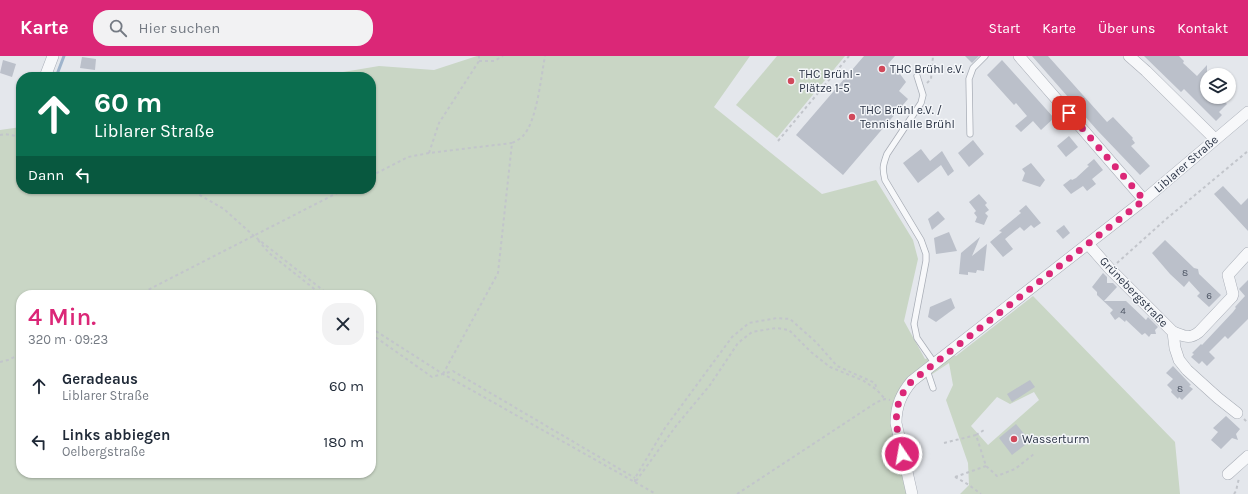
<!DOCTYPE html>
<html lang="de">
<meta charset="utf-8">
<style>
:root{--surface:#fff;--page:#f2f2f3;--text:#1f2937;--muted:#747a83;--accent:#db2777}
body{margin:0;font-family:Karla,sans-serif;background:var(--page);color:var(--text);height:100vh;display:flex;flex-direction:column;font-size:15px;white-space:nowrap}
*{box-sizing:border-box;margin:0}
p{font-size:13px;color:var(--muted)}
.icon{flex:none;width:22px;height:22px;fill:none;stroke:currentColor;stroke-width:2;stroke-linecap:round;stroke-linejoin:round}
.map{position:relative;flex:1;overflow:hidden}
.panel{position:absolute;left:16px;top:234px;width:360px;height:188px;display:flex;flex-direction:column;background:var(--surface);border-radius:16px;box-shadow:0 1px 3px #0004}
.panel>*{flex:none}
.guide{position:absolute;left:16px;top:16px;width:360px;height:122px;border-radius:16px;box-shadow:0 1px 3px #0004;background:#0b6e4f;color:#fff;overflow:hidden}
.tools{position:absolute;left:1200px;top:12px;display:grid;gap:8px}
.tools a{display:grid;place-items:center;width:36px;height:36px;border-radius:50%;background:var(--surface);box-shadow:0 1px 3px #0004;font-size:20px}
.pin{position:absolute;display:grid;place-items:center;width:34px;height:34px;color:#fff;margin:-17px;border-radius:8px;box-shadow:0 2px 6px #0006}
.me{position:absolute;width:44px;margin:-22px;rotate:348deg;stroke-linejoin:round;filter:drop-shadow(0 0 3px #0008)}
.turn{display:flex;align-items:center;gap:14px;height:84px;padding:0 12px;font-size:18px}
.turn .icon{width:52px;height:52px;stroke-width:2.5}
.turn b{display:block;font-size:28px;line-height:34px}
.then{display:flex;align-items:center;height:38px;padding:0 12px;background:#0003;gap:8px;font-size:15px}
.round{display:grid;place-items:center;flex:none;width:42px;height:42px;border-radius:16px;background:var(--page)}
.overview{display:flex;align-items:center;justify-content:space-between;height:68px;padding:0 12px}
h1{font-size:24px;font-weight:600;line-height:30px;color:var(--accent)}
ul{padding:0;list-style:none}
li{display:flex;align-items:center;gap:12px;height:56px;padding:0 12px}
li div{flex:1}
li b{display:block;font-size:15px}
li em{font-style:normal}
header{display:flex;align-items:center;gap:24px;box-sizing:border-box;height:56px;padding:0 20px;background:var(--accent);color:#fff}
header strong{font-size:19px}
nav{display:flex;gap:22px;margin-inline-start:auto;font-size:14px}
.search{width:280px;height:36px;background:var(--page);display:flex;align-items:center;gap:10px;box-sizing:border-box;padding:0 14px;border-radius:16px;color:var(--muted);font-size:15px}
.map>svg:first-child{display:block}
</style>
<header>
<strong>Karte</strong>
<div class="search"><svg class="icon" aria-label="search" viewBox="0 0 24 24"><circle cx="10" cy="10" r="6"/><path d="M15 15l6 6"/></svg>Hier suchen</div>
<nav><a>Start</a><a>Karte</a><a>Über uns</a><a>Kontakt</a></nav>
</header>
<div class="map">
<svg width="1248" height="438" viewBox="0 0 1248 438">
<rect width="100%" height="100%" fill="#e4e7ec"/>
<g fill="#c9d6c5" fill-rule="evenodd">
<path d="M 477,0 L 750,0 L 714,51 L 822,138 L 876,124 L 913,184 L 918,203 L 904,265 L 925,303 L 945,296 L 956,300 L 1033,240 L 1175,386 L 1180,438 L 960,438 L 969,429 L 968,407 L 946,344 L 953,329 L 949,307 L 911,332 L 899,357 L 915,438 L 0,438 L 0,74 L 21,71 L 21,133 L 371,133 L 371,21 L 313,21 L 379,10 L 434,14 ZM 21,239 L 371,239 L 371,417 L 21,417 ZM 1034,336 L 1039,344 L 988,389 L 971,370 L 997,341 L 1010,348 Z"/>
<path d="M 777,0 L 845,0 L 777,82 L 736,49 Z"/>
</g>
<g fill="none" stroke-linecap="round" stroke-linejoin="round">
<path stroke="#9fb4cc" stroke-width="3" d="M 56,21 L 64,0"/>
</g>
<g fill="#bbc0ca">
<path d="M 864,0 L 895,0 L 888,8 L 898,19 L 900,18 L 906,26 L 899,35 L 908,43 L 843,119 L 796,79 Z"/>
<path d="M 965,0 L 979,0 L 972,7 Z"/>
<path d="M 1032,0 L 1048,0 L 1107,66 L 1113,61 L 1133,82 L 1132,83 L 1135,87 L 1131,90 L 1150,110 L 1140,119 L 1097,74 Z"/>
<path d="M 1144,0 L 1179,0 L 1184,5 L 1183,7 L 1197,20 L 1207,9 L 1207,41 L 1220,41 L 1227,48 L 1219,56 L 1222,59 L 1216,65 L 1184,33 L 1181,36 Z"/>
<path d="M 82,1 L 96,3 L 95,14 L 80,12 Z"/>
<path d="M 3,4 L 16,8 L 12,21 L 0,17 Z"/>
<path d="M 1002,4 L 1054,62 L 1041,74 L 1033,65 L 1021,76 L 1015,70 L 1027,60 L 1016,47 L 1014,49 L 987,19 Z"/>
<path d="M 1069,80 L 1078,91 L 1066,101 L 1057,90 Z"/>
<path d="M 973,84 L 984,98 L 969,111 L 958,97 Z"/>
<path d="M 921,93 L 930,105 L 942,95 L 954,115 L 948,120 L 941,109 L 918,127 L 903,107 Z"/>
<path d="M 1094,103 L 1103,114 L 1092,123 L 1096,128 L 1087,135 L 1083,130 L 1071,138 L 1063,129 L 1071,123 L 1072,124 L 1076,122 L 1089,110 L 1087,109 Z"/>
<path d="M 1031,107 L 1045,124 L 1040,131 L 1022,125 L 1025,117 L 1022,113 Z"/>
<path d="M 1223,130 L 1241,149 L 1248,142 L 1248,175 L 1214,138 Z"/>
<path d="M 979,138 L 987,147 L 985,149 L 989,154 L 985,157 L 988,160 L 984,169 L 975,166 L 977,161 L 974,157 L 976,155 L 969,146 Z"/>
<path d="M 1026,149 L 1041,167 L 1034,172 L 1031,169 L 1024,175 L 1020,171 L 1005,183 L 1013,193 L 1003,201 L 990,186 L 1002,176 L 999,175 L 1021,157 L 1019,155 Z"/>
<path d="M 938,155 L 945,163 L 932,174 L 928,163 Z"/>
<path d="M 1064,169 L 1070,177 L 1063,183 L 1056,175 Z"/>
<path d="M 949,176 L 957,195 L 936,198 L 934,182 Z"/>
<path d="M 980,181 L 972,200 L 987,188 L 984,215 L 977,214 L 976,217 L 968,216 L 968,219 L 959,218 L 961,197 Z"/>
<path d="M 1165,184 L 1194,212 L 1198,213 L 1199,218 L 1221,239 L 1209,251 L 1197,240 L 1200,237 L 1189,225 L 1184,231 L 1170,218 L 1152,197 Z"/>
<path d="M 1103,217 L 1107,221 L 1107,227 L 1113,227 L 1117,231 L 1104,245 L 1126,245 L 1146,264 L 1148,261 L 1158,271 L 1155,274 L 1156,278 L 1151,278 L 1149,281 L 1145,277 L 1142,279 L 1126,264 L 1125,266 L 1119,261 L 1115,264 L 1110,257 L 1113,254 L 1097,239 L 1097,236 L 1092,231 Z"/>
<path d="M 1248,224 L 1248,263 L 1228,283 L 1225,280 L 1209,296 L 1215,302 L 1207,310 L 1202,305 L 1199,308 L 1191,301 L 1194,298 L 1192,297 L 1201,288 L 1202,289 L 1233,256 L 1236,252 L 1235,251 L 1245,240 L 1239,233 Z"/>
<path d="M 951,242 L 955,252 L 936,266 L 928,261 L 930,251 Z"/>
<path d="M 1173,310 L 1191,329 L 1189,330 L 1193,333 L 1182,344 L 1179,341 L 1178,343 L 1171,336 L 1172,334 L 1167,329 L 1173,323 L 1166,317 Z"/>
<path d="M 1030,324 L 1035,331 L 1012,346 L 1007,338 Z"/>
<path d="M 1226,360 L 1240,373 L 1236,378 L 1238,384 L 1232,382 L 1221,393 L 1211,384 L 1218,376 L 1213,372 Z"/>
<path d="M 1016,368 L 1030,385 L 1012,399 L 999,382 Z"/>
</g>
<g fill="none" stroke-linecap="round" stroke-linejoin="round">
<defs>
<g id="service">
<path d="M 917,20 L 923,39 L 921,47 L 887,98 C 883,109 882,112 885,124 L 921,184 L 926,198 L 926,205 L 914,268 L 917,282 L 935,308"/>
<path d="M 970,78 L 969,23 L 973,12 L 985,0"/>
<path d="M 927,314 L 933,332"/>
</g>
<g id="minor">
<path d="M 1019,0 L 1144,144"/>
<path d="M 1129,0 L 1146,15 L 1215,83"/>
<path d="M 45,21 L 53,0"/>
<path d="M 1088,188 L 1110,213 L 1173,276 L 1175,292 L 1179,304 L 1187,314 L 1218,342 L 1237,357"/>
<path d="M 1173,276 C 1184,280 1189,284 1199,276 L 1232,241 L 1233,238 L 1228,219 L 1248,197"/>
<path d="M 1228,418 L 1248,400"/>
<path d="M 912,438 L 896,367 C 896,350 901,338 912,325 L 1144,144 L 1248,56"/>
</g>
</defs>
<use href="#service" stroke="#a9aeb7" stroke-width="7"/>
<use href="#minor" stroke="#a9aeb7" stroke-width="12"/>
<g stroke="#c2c5cb" stroke-width="2" stroke-dasharray="3 3" stroke-linecap="butt">
<path d="M 479,5 L 494,5 L 503,0"/>
<path d="M 927,27 L 931,23 L 933,0"/>
<path d="M 0,79 L 5,78 L 21,81"/>
<path d="M 778,85 L 849,0"/>
<path d="M 429,97 L 439,67 L 479,5 L 479,0"/>
<path d="M 371,120 L 408,101 L 429,97 L 512,87"/>
<path d="M 189,133 L 224,153 L 254,180 L 329,239"/>
<path d="M 258,184 L 269,197 L 322,239"/>
<path d="M 1117,207 L 1165,164 L 1248,95"/>
<path d="M 138,239 L 345,133"/>
<path d="M 371,272 L 443,318 L 656,438"/>
<path d="M 371,278 L 432,321 L 453,315 L 635,422"/>
<path d="M 0,306 L 8,304 L 21,298"/>
<path d="M 443,318 L 498,217 L 512,87 C 516,85 520,83 523,80 C 537,65 541,21 545,0"/>
<path d="M 1244,363 L 1248,367"/>
<path d="M 976,379 L 984,374"/>
<path d="M 944,387 L 976,379 L 986,410 L 997,420 L 1015,413 L 1034,398"/>
<path d="M 955,421 L 986,410"/>
<path d="M 955,421 L 969,429 L 981,438"/>
<path d="M 636,425 L 676,370 L 710,329 L 738,287 L 752,276 L 776,272 L 789,274 L 811,296 L 830,311 L 864,325 L 877,334 L 885,343"/>
<path d="M 635,426 L 635,422 L 665,372 L 732,281 L 749,267 L 777,262 L 790,263 L 816,286 L 837,310 L 875,327 L 877,334"/>
<path d="M 737,438 L 877,346 L 885,343 L 890,344"/>
<path d="M 1234,438 L 1236,435 L 1239,422"/>
</g>
<use href="#service" stroke="#f7f8fa" stroke-width="5.5"/>
<use href="#minor" stroke="#f7f8fa" stroke-width="11"/>
</g>
<g fill="none" stroke-linecap="round" stroke-linejoin="round">
<path stroke="#db2777" stroke-width="7" stroke-dasharray="0 12.6" d="M 902,398 C 896,369 890,349 912,325 L 1144,144 L 1069,57"/>
</g>
<g fill="#d1495b" stroke="#f4f6f9" stroke-width="1.5">
<circle cx="882" cy="13" r="4"/>
<circle cx="791" cy="25" r="4"/>
<circle cx="852" cy="61" r="4"/>
<circle cx="1014" cy="383" r="4"/>
</g>
<g text-anchor="middle" stroke-width="3" stroke-linejoin="round" paint-order="stroke">
<g font-size="10" fill="#4f5766">
<text x="1185" y="220">8</text>
<text x="1209" y="243">6</text>
<text x="1123" y="258">4</text>
<text x="1180" y="336">8</text>
</g>
<g font-size="12" fill="#2b3445" stroke="#f4f6f9" text-anchor="start">
<text x="890" y="17">THC Brühl e.V.</text>
<text x="799" y="22">THC Brühl -<tspan x="799" dy="14">Plätze 1-5</tspan></text>
<text x="860" y="58">THC Brühl e.V. /<tspan x="860" dy="14">Tennishalle Brühl</tspan></text>
<text x="1022" y="387">Wasserturm</text>
</g>
<g font-size="12" fill="#2b3445" stroke="#f4f6f9">
<text transform="translate(1186 108) rotate(-41)" y="4">Liblarer Straße</text>
<text transform="translate(1134 236) rotate(46)" y="4">Grünebergstraße</text>
</g>
</g>
</svg>
<div class="tools">
<a><svg class="icon" aria-label="layers" viewBox="0 0 24 24"><path d="M12 4l9 5-9 5-9-5zM3 14l9 5 9-5"/></svg></a>
</div>
<div class="pin" style="left:1069px;top:57px;background:#d93025"><svg class="icon" aria-label="arrive" viewBox="0 0 24 24"><path d="M6 21V4h12l-3 4 3 4H6"/></svg></div>
<svg class="me" style="left:902px;top:398px" viewBox="-20 -20 40 40"><circle r="17" fill="#db2777" stroke="#fff" stroke-width="3"/><path d="M0-11L8 9 0 5-8 9z" fill="#fff"/></svg>
<div class="guide">
<div class="turn"><svg class="icon" aria-label="ahead" viewBox="0 0 24 24"><path d="M12 20V5M6 11l6-6 6 6"/></svg><div><b>60 m</b>Liblarer Straße</div></div>
<div class="then">Dann<svg class="icon" aria-label="left" viewBox="0 0 24 24"><path d="M17 20v-9H6M10 6l-5 5 5 5"/></svg></div>
</div>
<section class="panel">
<div class="overview"><div><h1>4 Min.</h1><p>320 m · 09:23</p></div><a class="round"><svg class="icon" aria-label="close" viewBox="0 0 24 24"><path d="M6 6l12 12M18 6L6 18"/></svg></a></div>
<ul>
<li><svg class="icon" aria-label="ahead" viewBox="0 0 24 24"><path d="M12 20V5M6 11l6-6 6 6"/></svg><div><b>Geradeaus</b><p>Liblarer Straße</p></div><em>60 m</em></li>
<li><svg class="icon" aria-label="left" viewBox="0 0 24 24"><path d="M17 20v-9H6M10 6l-5 5 5 5"/></svg><div><b>Links abbiegen</b><p>Oelbergstraße</p></div><em>180 m</em></li>
</ul>
</section>
</div>
